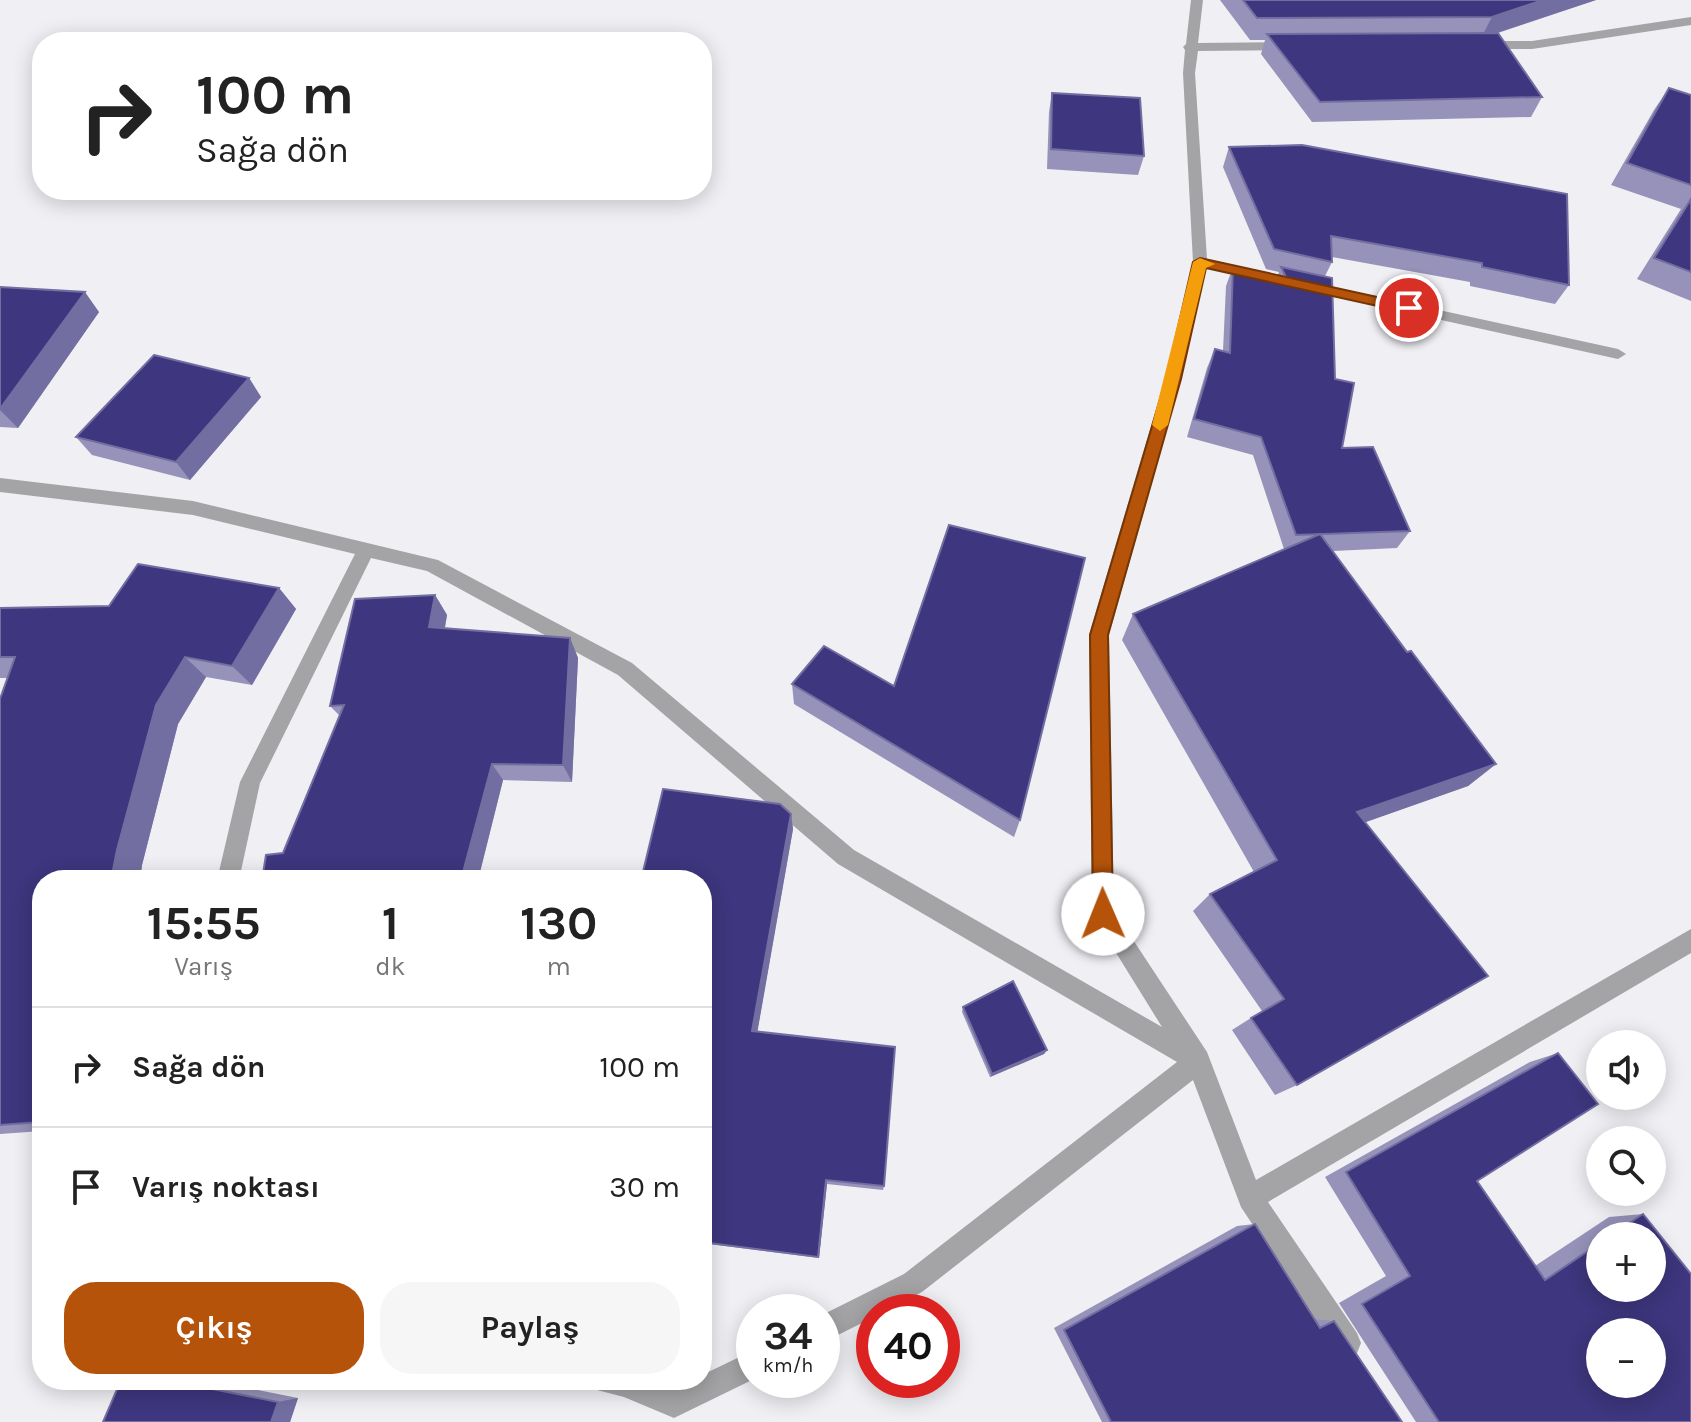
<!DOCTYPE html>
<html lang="tr">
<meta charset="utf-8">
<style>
:root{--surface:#fff;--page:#f6f6f6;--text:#222;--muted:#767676;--line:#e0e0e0;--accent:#b45309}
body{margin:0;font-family:Karla,sans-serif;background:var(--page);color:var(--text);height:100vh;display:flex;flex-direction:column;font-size:30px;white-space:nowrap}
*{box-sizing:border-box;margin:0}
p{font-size:26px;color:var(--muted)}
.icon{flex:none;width:44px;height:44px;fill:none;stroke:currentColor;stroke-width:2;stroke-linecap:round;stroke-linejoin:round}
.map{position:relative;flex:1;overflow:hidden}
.details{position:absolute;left:32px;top:870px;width:680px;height:520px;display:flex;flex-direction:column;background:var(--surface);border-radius:32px;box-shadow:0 4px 20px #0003}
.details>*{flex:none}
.top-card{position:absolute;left:32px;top:32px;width:680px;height:168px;border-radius:32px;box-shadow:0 4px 20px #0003;background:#fff;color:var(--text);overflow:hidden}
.buttons{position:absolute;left:1586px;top:1030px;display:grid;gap:16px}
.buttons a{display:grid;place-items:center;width:80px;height:80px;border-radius:50%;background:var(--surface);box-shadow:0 4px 20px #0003;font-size:40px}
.speed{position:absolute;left:736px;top:1294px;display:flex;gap:16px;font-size:40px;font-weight:700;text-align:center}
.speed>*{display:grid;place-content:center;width:104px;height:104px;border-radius:50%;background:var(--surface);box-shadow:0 4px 20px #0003;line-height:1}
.speed small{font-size:20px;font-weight:400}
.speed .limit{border:12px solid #d22;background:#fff;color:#111}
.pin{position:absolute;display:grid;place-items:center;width:68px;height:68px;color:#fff;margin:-34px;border:4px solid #fff;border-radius:50%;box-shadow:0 2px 8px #0007}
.me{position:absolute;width:88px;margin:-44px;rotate:359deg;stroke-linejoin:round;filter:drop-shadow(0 0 6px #0008)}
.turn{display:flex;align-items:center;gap:28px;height:168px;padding:0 32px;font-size:36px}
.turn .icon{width:104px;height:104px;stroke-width:2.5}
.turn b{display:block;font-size:56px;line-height:68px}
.eta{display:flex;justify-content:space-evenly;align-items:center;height:136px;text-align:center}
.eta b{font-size:48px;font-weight:700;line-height:56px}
.cta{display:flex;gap:16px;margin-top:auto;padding:16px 32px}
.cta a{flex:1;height:92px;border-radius:32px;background:var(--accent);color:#fff;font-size:32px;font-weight:700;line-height:92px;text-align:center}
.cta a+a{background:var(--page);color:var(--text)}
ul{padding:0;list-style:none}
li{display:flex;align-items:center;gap:24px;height:120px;padding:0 32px;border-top:2px solid var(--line)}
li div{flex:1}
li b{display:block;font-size:30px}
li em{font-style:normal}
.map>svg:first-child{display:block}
</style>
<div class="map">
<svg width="1691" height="1422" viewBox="0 0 1691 1422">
<rect width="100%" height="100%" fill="#efeff4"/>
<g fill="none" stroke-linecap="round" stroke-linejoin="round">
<g fill="#a4a4a6" fill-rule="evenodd">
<path d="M 1191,0 L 1203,0 L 1198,43 L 1289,42 L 1295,46 L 1289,50 L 1198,51 L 1195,73 L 1207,259 L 1264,272 L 1266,275 L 1259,280 L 1206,268 L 1181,379 L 1109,635 L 1114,911 L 1207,1052 L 1256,1180 L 1691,929 L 1691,953 L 1268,1202 L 1357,1333 L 1361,1343 L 1357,1353 L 1347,1357 L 1337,1353 L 1241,1207 L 1193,1080 L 922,1292 L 884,1312 L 874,1312 L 874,1317 L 822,1343 L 822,1315 L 904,1274 L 1177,1062 L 838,864 L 618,675 L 427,571 L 371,558 L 260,783 L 239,880 L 217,880 L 240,782 L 355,554 L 193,515 L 0,492 L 0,478 L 193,501 L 438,560 L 632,663 L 854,850 L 1162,1027 L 1092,914 L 1089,635 L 1165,379 L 1193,262 L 1183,73 L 1185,50 L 1183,47 L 1186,44 Z"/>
<path d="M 1691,17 L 1691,25 L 1532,49 L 1481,49 L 1475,45 L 1481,41 L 1532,41 Z"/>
<path d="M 1306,281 L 1618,349 L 1626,354 L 1618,359 L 1301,289 L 1298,286 Z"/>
<path d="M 754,1350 L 754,1379 L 674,1418 L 624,1397 L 597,1390 L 593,1380 L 651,1380 L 673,1390 L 692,1380 L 702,1380 L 702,1375 Z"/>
</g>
</g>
<g fill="#9692b9" fill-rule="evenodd">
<path d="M 1220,0 L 1596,0 L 1498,33 L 1542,97 L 1531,117 L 1312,122 L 1261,54 L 1265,40 L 1250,40 Z"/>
<path d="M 1669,88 L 1691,95 L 1691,301 L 1637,279 L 1681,209 L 1611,185 L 1654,110 Z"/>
<path d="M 1052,93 L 1144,156 L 1138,175 L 1047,169 L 1049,112 Z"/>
<path d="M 1229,147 L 1569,285 L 1555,304 L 1470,286 L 1470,282 L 1332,257 L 1332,262 L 1325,276 L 1342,448 L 1410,531 L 1397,548 L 1333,551 L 1407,652 L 1496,764 L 1468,786 L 1365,822 L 1297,1085 L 1275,1095 L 1232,1030 L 1262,1011 L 1193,911 L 1210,894 L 1254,872 L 1122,640 L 1133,614 L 1284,549 L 1253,455 L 1187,437 L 1207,368 L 1215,349 L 1223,351 L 1226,286 L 1233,267 L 1278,275 L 1279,272 L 1266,269 L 1223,167 Z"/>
<path d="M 0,287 L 99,312 L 18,428 L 0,427 Z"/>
<path d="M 249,378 L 261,397 L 190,480 L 92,455 L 76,437 Z"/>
<path d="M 279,588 L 296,609 L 252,685 L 206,677 L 178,724 L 142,865 L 140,880 L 42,880 L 42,1131 L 0,1134 L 0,699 L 8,678 L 0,678 L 0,608 L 109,606 Z"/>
<path d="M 435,595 L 447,615 L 445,628 L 570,638 L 578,658 L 572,782 L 503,780 L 478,880 L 262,880 L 283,853 L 340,716 L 330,706 Z"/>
<path d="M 792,684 L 1020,820 L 1014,837 L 794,704 Z"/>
<path d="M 791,814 L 793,829 L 757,1032 L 884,1186 L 883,1190 L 827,1184 L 819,1258 L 702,1243 L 702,880 Z"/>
<path d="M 963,1007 L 1047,1050 L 1044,1054 L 990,1077 L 962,1012 Z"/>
<path d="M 1558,1053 L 1598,1104 L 1477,1181 L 1535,1266 L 1609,1217 L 1643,1214 L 1691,1274 L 1691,1422 L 1416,1422 L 1339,1303 L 1386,1276 L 1325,1177 L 1530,1062 ZM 1600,1236 L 1652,1236 L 1652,1288 L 1600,1288 ZM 1600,1332 L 1652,1332 L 1652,1384 L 1600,1384 Z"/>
<path d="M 1255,1224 L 1314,1319 L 1334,1321 L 1402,1422 L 1102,1422 L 1054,1328 L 1237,1226 Z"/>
<path d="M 121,1380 L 207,1380 L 298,1398 L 290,1422 Z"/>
</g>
<g fill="#736ea1">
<path d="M 1543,0 L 1596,0 L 1481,38 L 1492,17 Z"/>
<path d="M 85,292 L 99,312 L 18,428 L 0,410 Z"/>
<path d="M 249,378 L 261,397 L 190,480 L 176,462 Z"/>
<path d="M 279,588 L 296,609 L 252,685 L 232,666 Z"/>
<path d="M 435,595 L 447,615 L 441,647 L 429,627 Z"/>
<path d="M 570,638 L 578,658 L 572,782 L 563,765 Z"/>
<path d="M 185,657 L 206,677 L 178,724 L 142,865 L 140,880 L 111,880 L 117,850 L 156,705 Z"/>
<path d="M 492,764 L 503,780 L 478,880 L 461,880 Z"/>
<path d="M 1496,764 L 1468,786 L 1335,833 L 1357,812 Z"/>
<path d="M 791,814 L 793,829 L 756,1040 L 752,1031 Z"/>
<path d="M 1047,1050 L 1044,1054 L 990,1077 L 992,1074 Z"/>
<path d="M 826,1180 L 827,1184 L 819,1258 L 818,1257 Z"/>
<path d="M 298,1398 L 290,1422 L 271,1422 L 278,1402 Z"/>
</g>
<g fill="#3e367e" stroke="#736ea1" stroke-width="2" fill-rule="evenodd">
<path d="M 1243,0 L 1543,0 L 1492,17 L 1257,18 Z"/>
<path d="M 1498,33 L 1542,97 L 1320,102 L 1267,34 Z"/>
<path d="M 1669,88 L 1691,95 L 1691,185 L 1627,163 Z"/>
<path d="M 1052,93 L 1140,98 L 1144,156 L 1051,149 Z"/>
<path d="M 1302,145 L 1567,194 L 1569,285 L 1482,267 L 1482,263 L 1331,236 L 1332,262 L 1274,249 L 1229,147 Z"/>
<path d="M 1691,199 L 1691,272 L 1654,258 Z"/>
<path d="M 1233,267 L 1286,277 L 1281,267 L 1332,278 L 1335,379 L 1354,383 L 1342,448 L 1373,447 L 1410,531 L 1296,535 L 1261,437 L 1194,419 L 1215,349 L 1230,353 Z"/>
<path d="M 0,287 L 85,292 L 0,409 Z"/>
<path d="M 154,355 L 249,378 L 176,462 L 76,437 Z"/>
<path d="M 949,525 L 1085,558 L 1020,820 L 792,684 L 824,646 L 894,686 Z"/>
<path d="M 1320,534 L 1407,652 L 1411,651 L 1496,764 L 1357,812 L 1488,976 L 1297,1085 L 1251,1018 L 1284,999 L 1210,894 L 1277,860 L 1133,614 Z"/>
<path d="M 138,564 L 279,588 L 232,666 L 185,657 L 156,705 L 117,850 L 111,880 L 42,880 L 42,1118 L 41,1122 L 0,1125 L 0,699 L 15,657 L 0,657 L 0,608 L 109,606 Z"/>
<path d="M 435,595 L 429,627 L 570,638 L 563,765 L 492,764 L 461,880 L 262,880 L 266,855 L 283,853 L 344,705 L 330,706 L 355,599 Z"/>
<path d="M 663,789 L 780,804 L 791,814 L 752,1031 L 895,1047 L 884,1186 L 826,1180 L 818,1257 L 702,1242 L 702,880 L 641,880 Z"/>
<path d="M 1013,981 L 1047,1050 L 992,1074 L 963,1007 Z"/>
<path d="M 1558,1053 L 1598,1104 L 1477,1181 L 1545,1280 L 1600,1243 L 1600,1288 L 1652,1288 L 1652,1236 L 1610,1236 L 1643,1214 L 1691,1274 L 1691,1422 L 1439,1422 L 1362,1304 L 1410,1276 L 1346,1172 ZM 1600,1332 L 1652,1332 L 1652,1384 L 1600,1384 Z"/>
<path d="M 1255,1224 L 1320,1328 L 1334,1321 L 1402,1422 L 1111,1422 L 1064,1330 Z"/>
<path d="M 121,1380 L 167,1380 L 278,1402 L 271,1422 L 103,1422 Z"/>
</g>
<path fill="#b45309" stroke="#753606" stroke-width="2" d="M 1200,258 L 1409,304 L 1416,308 L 1409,313 L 1206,268 L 1181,379 L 1108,635 L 1113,914 L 1110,921 L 1103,924 L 1096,921 L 1093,914 L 1090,635 L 1166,379 L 1193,262 Z"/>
<path fill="#f59e0b" d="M 1200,258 L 1215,264 L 1206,268 L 1168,425 L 1160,431 L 1152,425 L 1193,262 Z"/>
</svg>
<div class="buttons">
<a><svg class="icon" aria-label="sound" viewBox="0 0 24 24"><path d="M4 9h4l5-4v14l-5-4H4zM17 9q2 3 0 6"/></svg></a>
<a><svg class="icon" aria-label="search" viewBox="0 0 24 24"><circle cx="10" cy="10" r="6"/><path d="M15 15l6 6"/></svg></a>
<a>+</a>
<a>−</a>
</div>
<div class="speed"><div>34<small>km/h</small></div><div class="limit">40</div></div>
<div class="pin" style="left:1409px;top:308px;background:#d93025"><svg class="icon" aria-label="arrive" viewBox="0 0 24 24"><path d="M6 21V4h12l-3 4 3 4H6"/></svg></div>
<svg class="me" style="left:1103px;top:914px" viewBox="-20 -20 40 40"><circle r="19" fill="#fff"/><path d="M0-13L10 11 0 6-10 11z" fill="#b45309"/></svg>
<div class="top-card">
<div class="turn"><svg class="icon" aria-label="right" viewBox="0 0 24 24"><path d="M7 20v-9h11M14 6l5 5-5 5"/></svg><div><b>100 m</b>Sağa dön</div></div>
</div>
<section class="details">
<div class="eta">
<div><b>15:55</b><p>Varış</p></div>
<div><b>1</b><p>dk</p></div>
<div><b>130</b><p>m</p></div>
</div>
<ul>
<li><svg class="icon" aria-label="right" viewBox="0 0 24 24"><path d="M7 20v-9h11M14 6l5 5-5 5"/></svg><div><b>Sağa dön</b></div><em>100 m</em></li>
<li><svg class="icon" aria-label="arrive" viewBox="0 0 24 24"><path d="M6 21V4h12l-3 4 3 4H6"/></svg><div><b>Varış noktası</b></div><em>30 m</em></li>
</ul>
<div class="cta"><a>Çıkış</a><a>Paylaş</a></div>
</section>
</div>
